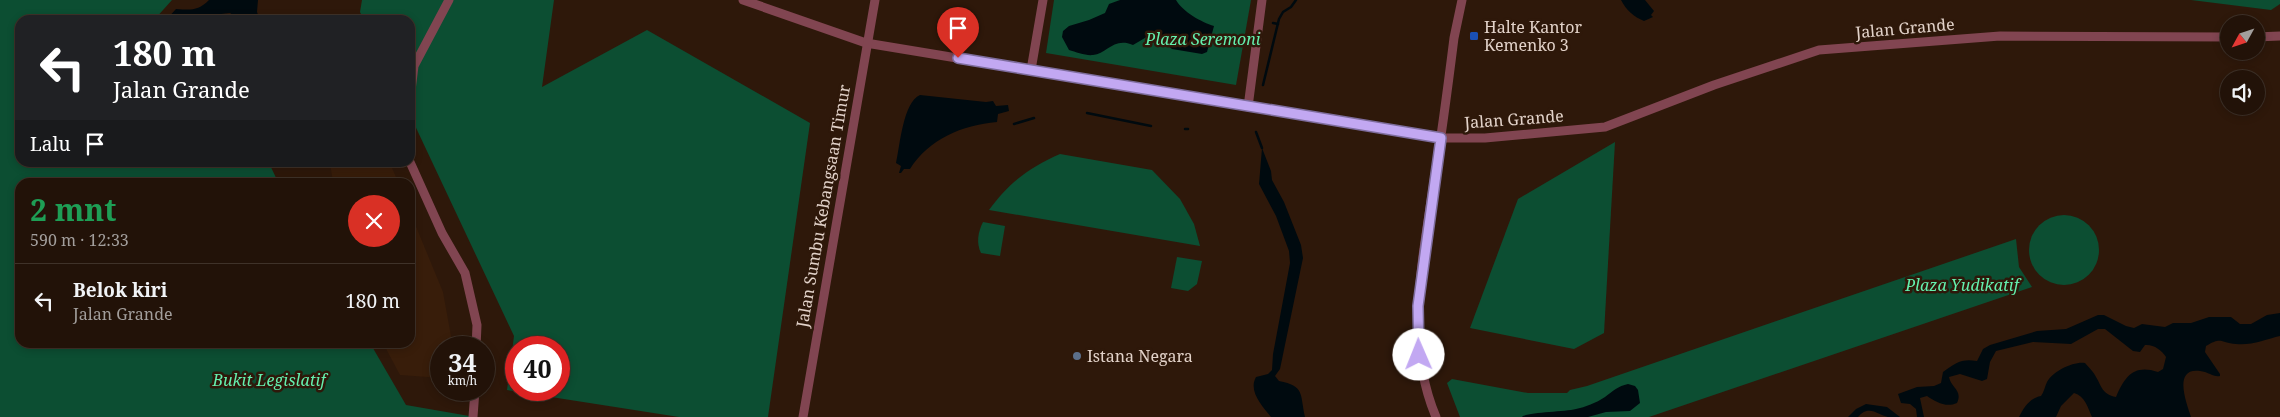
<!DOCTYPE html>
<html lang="id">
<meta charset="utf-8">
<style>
:root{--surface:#221208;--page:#2a1b12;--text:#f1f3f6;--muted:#a29e9c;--line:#3f3229}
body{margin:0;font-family:"Noto Serif",serif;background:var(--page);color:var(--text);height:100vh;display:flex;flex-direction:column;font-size:19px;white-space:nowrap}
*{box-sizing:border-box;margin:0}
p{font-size:16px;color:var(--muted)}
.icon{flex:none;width:28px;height:28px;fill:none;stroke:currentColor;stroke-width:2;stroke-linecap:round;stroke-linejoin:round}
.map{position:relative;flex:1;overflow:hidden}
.sheet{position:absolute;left:15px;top:178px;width:400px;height:170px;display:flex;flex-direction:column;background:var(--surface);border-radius:15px;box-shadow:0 2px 8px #0003,0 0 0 1px var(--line)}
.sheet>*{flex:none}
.hud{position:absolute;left:15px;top:15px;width:400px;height:152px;border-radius:15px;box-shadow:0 2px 8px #0003,0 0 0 1px var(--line);background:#202124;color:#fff;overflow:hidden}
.needle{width:32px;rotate:230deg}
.controls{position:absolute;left:2220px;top:15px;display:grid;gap:10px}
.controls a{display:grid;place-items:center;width:45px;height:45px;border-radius:50%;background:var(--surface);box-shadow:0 2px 8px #0003,0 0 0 1px var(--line);font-size:25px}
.speed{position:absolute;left:430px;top:336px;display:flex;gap:10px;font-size:25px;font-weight:700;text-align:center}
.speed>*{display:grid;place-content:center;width:65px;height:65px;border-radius:50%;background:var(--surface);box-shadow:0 2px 8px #0003,0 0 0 1px var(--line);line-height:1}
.speed small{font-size:12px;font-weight:400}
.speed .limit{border:8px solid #d22;background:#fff;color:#111}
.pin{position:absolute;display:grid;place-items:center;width:42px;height:42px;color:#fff;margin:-51px -21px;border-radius:50% 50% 50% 0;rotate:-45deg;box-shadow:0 0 5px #0007}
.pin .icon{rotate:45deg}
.me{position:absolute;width:55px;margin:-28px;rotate:359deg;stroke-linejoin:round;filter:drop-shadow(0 0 4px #0008)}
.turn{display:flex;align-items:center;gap:18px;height:105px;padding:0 15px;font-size:22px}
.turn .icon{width:65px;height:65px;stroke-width:2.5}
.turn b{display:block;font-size:35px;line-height:42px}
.then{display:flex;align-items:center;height:48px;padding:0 15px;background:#0003;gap:10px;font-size:19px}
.round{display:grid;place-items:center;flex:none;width:52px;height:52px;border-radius:26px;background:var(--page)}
.summary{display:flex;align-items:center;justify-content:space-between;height:85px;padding:0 15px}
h1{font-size:30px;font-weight:700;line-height:38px;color:#1e9e55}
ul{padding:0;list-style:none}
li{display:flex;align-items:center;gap:15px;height:75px;padding:0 15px;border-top:1px solid var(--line)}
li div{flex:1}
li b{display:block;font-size:19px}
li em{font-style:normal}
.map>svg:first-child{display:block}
</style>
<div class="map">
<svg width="2280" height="417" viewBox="0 0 2280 417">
<rect width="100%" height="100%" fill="#2e180a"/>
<g fill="#381d0a">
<path d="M 330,163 L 390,163 L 398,182 L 333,182 Z"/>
<path d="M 410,212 L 443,292 L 453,347 L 441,348 L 441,378 L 400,375 L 383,343 L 410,342 Z"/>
</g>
<g fill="#0c4e32" fill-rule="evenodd">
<path d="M 0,0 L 172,0 L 154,20 L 20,20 L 20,162 L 269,163 L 278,182 L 20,182 L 20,342 L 370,343 L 406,405 L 475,417 L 0,417 Z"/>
<path d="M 362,0 L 554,0 L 542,87 L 647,30 L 810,123 L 768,417 L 679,417 L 507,390 L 514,336 L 410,115 L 410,20 L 364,20 L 360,12 ZM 516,348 L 559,348 L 559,390 L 516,390 Z"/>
<path d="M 1054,0 L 1251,0 L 1236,85 L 1046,53 Z"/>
<path d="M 2191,0 L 2280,0 L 2280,4 L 2271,10 Z"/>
<path d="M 1615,142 L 1604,333 L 1574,349 L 1470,328 L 1518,199 Z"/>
<path d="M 1060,154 L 1152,170 L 1180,199 L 1194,224 L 1200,246 L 989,210 C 1008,183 1030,167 1060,154 Z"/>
<circle cx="2064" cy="250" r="35"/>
<path d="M 983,222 L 1005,226 L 1000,256 L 981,253 C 976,243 978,232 983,222 Z"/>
<path d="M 2016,239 L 2019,267 L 2032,287 L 1649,417 L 1460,417 L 1447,383 L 1452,379 L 1528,393 L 1567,393 L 1570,390 L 1587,386 Z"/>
<path d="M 1177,257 L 1202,261 L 1197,284 L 1188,291 L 1171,288 Z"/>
</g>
<g fill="#000a0f">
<path d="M 209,0 L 258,0 L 257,12 L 260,20 L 240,20 L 230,13 L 221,14 L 214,20 L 166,20 L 176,9 C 191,10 198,11 209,0 Z"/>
<path d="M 1120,0 L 1176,0 C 1183,12 1201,22 1214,26 L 1207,52 L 1202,54 L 1172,49 C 1165,42 1158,41 1150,35 L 1133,45 C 1113,37 1107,54 1093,55 C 1086,56 1076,52 1069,50 L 1062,37 L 1063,31 L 1069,26 L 1089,20 L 1105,13 L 1109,4 Z"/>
<path d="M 1621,0 L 1645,0 L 1654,11 L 1651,15 L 1653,17 L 1644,21 C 1634,17 1626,10 1621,0 Z"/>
<path d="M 920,95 L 986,102 L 993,101 L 996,106 L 1008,105 L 1009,111 L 998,114 L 997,122 C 962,125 929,139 910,169 L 904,169 L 901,173 L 899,173 L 901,166 L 896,163 C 900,146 903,102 920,95 Z"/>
<path d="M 1262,148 L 1271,171 L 1272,180 L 1284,202 L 1301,245 L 1303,258 L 1280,369 L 1275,376 L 1279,381 C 1305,386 1300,394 1305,417 L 1271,417 C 1262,406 1248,391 1256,377 L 1268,374 L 1272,370 L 1273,354 L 1290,263 L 1289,251 L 1276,216 L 1259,184 Z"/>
<path d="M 2280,313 L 2280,336 C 2267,339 2250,346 2236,344 C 2221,343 2222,336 2206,346 L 2205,352 L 2220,374 L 2220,376 C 2214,377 2211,374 2205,372 C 2171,363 2186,402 2191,417 L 2092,417 C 2088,408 2085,396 2074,393 L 2061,406 L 2056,417 L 2019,417 C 2024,407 2030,398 2041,396 C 2044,392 2045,386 2047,382 C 2053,371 2074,361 2085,363 C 2089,368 2094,372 2096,377 C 2102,387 2102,394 2116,397 C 2125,376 2134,364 2158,372 L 2163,369 L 2166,357 C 2162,350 2153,344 2145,345 L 2140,352 L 2133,351 L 2105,329 L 2098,329 L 2071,344 L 2033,342 L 1996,351 L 1990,362 L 1987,379 L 1982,381 L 1960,374 L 1949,377 C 1951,388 1963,390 1957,403 C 1946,408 1936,402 1927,396 L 1920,398 L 1924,417 L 1917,417 L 1916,409 L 1910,404 L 1901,403 L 1898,394 L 1917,387 L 1934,386 L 1941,383 L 1943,372 C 1955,363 1962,358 1977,361 L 1983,349 L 1990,345 L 2037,331 L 2066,329 L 2098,315 L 2104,315 L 2126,326 L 2134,328 L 2142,324 L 2165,327 L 2173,323 L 2191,323 L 2209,317 L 2231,317 L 2240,324 L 2251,324 L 2267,315 Z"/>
<path d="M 1628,384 L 1635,386 L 1638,390 L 1640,403 L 1630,411 L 1606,412 L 1588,417 L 1522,417 C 1527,412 1564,412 1576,409 C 1585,407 1596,403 1605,397 C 1613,391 1618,386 1628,384 Z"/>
<path d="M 1866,404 L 1887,407 L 1900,417 C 1897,417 1892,417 1888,417 C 1878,415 1869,404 1858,417 L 1848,417 L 1856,409 Z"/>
</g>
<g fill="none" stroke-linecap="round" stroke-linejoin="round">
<g stroke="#000a0f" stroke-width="2.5">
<path d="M 1273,23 L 1278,24"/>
<path d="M 1263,85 L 1279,19 L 1283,12 L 1291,7 L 1296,0"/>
<path d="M 1087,113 L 1151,126"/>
<path d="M 1014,124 L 1034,118"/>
<path d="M 1185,129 L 1188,129"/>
<path d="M 1256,132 L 1262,148"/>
</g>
<g stroke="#814551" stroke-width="9">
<path d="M 743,0 L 866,43 L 1441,138 L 1485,138 L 1605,127 L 1714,85 L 1819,50 L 2000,36 L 2229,37"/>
<path d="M 2256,37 L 2280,36"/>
<path d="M 1031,70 L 1043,0"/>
<path d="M 410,99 L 414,66 L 449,0"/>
<path d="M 1248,107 L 1262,0"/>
<path d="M 410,162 L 442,233 L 465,273 L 477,325 L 476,348"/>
<path d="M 473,417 L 475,390"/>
<path d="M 803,417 L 875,0"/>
<path d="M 1436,417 C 1404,342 1423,258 1434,181 C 1442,133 1448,86 1454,38 L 1462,0"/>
</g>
</g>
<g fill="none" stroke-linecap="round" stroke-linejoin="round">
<defs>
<path id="route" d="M 958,58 L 1441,138 L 1418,306 L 1419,355"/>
</defs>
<use href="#route" stroke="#7e6d9d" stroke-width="12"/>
<use href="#route" stroke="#c2a8f2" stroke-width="9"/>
</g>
<rect fill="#1a4fb4" stroke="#2e180a" stroke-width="2" x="1469" y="31" width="10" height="10" rx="2.5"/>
<circle fill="#5c6f8a" stroke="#2e180a" stroke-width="2" cx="1077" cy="356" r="5"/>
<g text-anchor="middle" stroke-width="5" stroke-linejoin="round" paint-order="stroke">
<g font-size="16" fill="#e2d2c9" stroke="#2e180a" text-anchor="start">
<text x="1484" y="33">Halte Kantor<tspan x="1484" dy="18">Kemenko 3</tspan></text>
<text x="1087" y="362">Istana Negara</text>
</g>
<g font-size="16" fill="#e2d2c9" stroke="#2e180a">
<text transform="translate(1905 28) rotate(-5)" y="6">Jalan Grande</text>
<text transform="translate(1514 119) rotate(-4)" y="6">Jalan Grande</text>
<text transform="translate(823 206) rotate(-80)" y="6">Jalan Sumbu Kebangsaan Timur</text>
</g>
<g font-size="16" font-style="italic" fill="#64f0ae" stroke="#2e180a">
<text x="1203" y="45">Plaza Seremoni</text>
<text x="1962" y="291">Plaza Yudikatif</text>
<text x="269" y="386">Bukit Legislatif</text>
</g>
</g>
</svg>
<div class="controls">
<a><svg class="needle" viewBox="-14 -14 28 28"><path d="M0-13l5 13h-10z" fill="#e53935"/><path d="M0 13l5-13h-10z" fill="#a29e9c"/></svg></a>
<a><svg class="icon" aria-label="sound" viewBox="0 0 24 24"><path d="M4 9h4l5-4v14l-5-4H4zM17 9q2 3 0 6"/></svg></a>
</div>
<div class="speed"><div>34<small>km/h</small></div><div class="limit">40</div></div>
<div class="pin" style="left:958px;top:58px;background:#d93025"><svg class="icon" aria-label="arrive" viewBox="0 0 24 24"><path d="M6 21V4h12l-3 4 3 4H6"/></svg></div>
<svg class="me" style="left:1419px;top:355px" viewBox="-20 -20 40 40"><circle r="19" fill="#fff"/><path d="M0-13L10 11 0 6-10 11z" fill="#c2a8f2"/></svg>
<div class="hud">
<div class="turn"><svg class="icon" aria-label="left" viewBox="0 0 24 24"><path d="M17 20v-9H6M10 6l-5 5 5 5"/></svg><div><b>180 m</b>Jalan Grande</div></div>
<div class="then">Lalu<svg class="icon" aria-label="arrive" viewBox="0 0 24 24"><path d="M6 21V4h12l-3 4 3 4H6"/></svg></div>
</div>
<section class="sheet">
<div class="summary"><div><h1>2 mnt</h1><p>590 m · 12:33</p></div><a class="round" style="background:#d93025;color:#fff"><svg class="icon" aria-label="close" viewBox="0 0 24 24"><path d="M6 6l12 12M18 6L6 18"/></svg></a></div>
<ul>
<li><svg class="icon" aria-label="left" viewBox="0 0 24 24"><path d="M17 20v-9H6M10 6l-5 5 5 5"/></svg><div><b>Belok kiri</b><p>Jalan Grande</p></div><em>180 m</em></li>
</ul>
</section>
</div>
